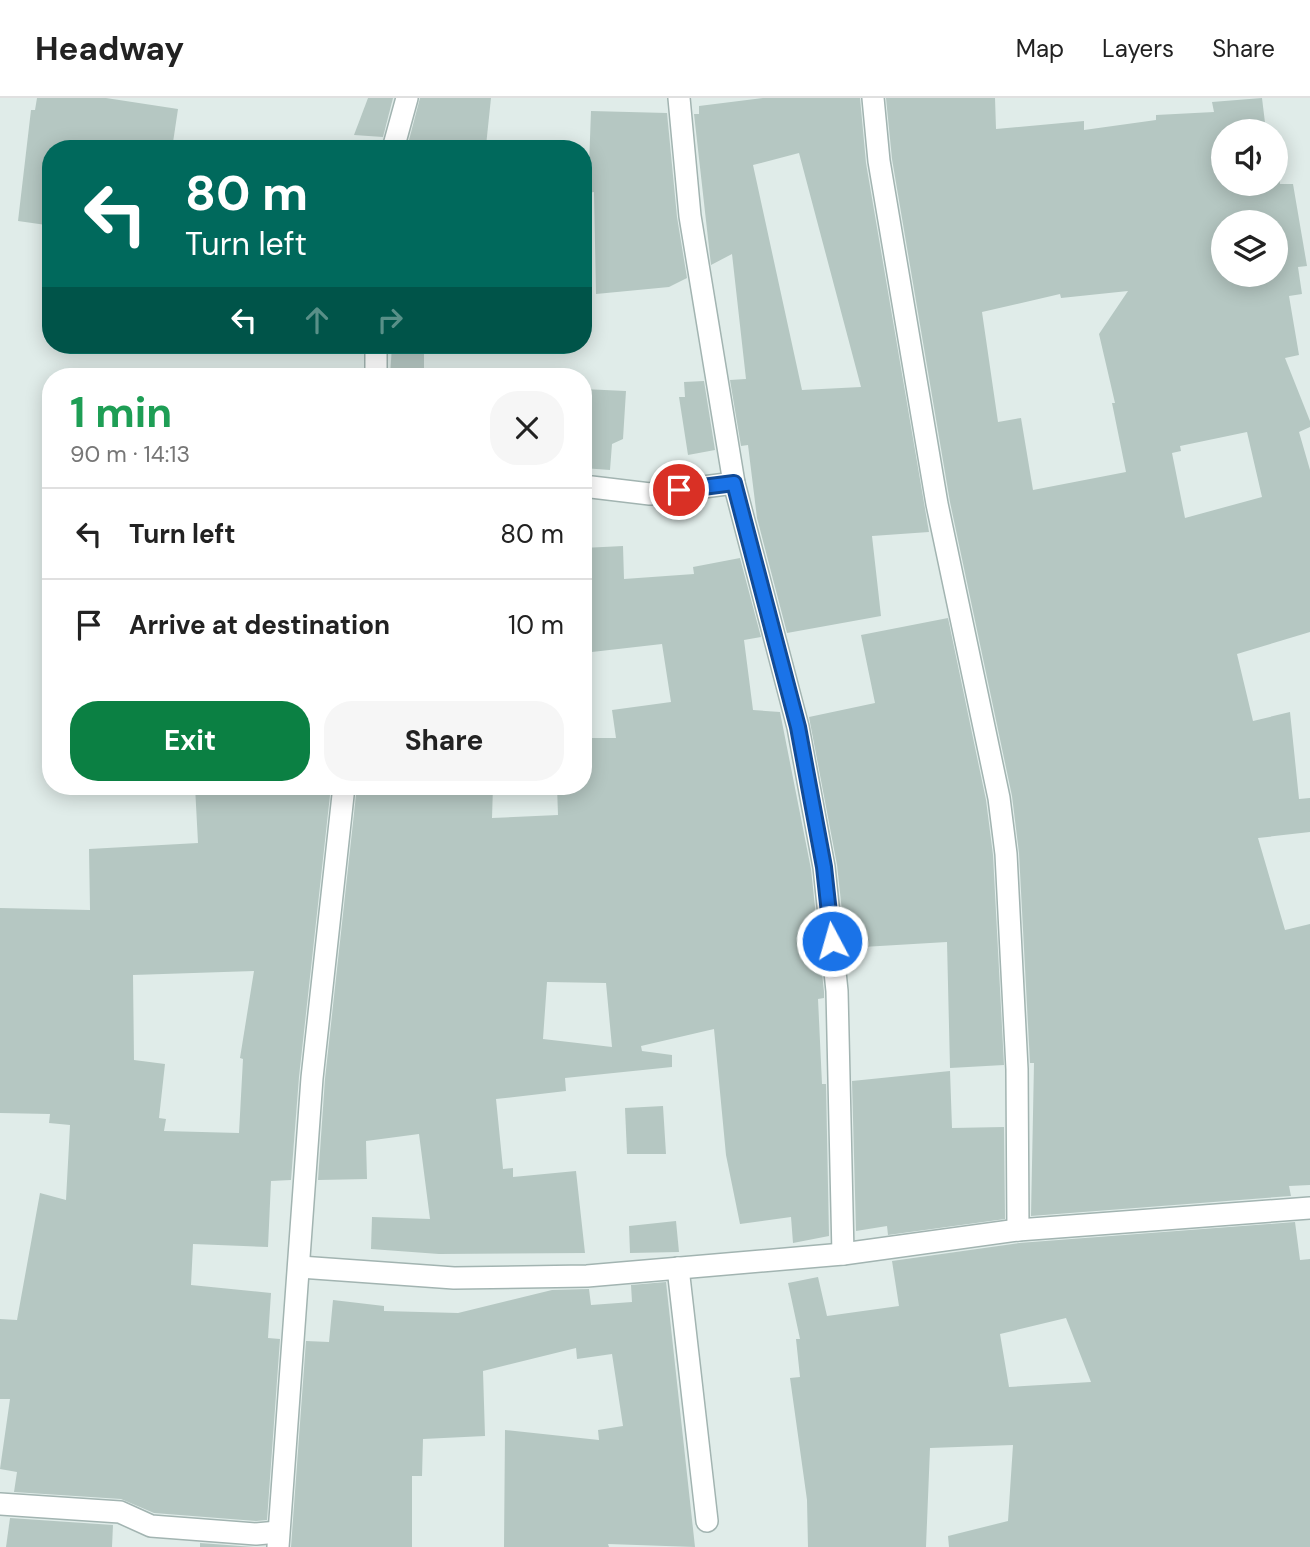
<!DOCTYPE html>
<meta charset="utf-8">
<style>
:root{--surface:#fff;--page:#f6f6f6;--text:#222;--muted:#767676;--line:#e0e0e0;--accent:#0b8043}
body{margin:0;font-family:"DM Sans",sans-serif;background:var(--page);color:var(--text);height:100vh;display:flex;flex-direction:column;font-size:26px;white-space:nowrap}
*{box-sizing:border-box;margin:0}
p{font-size:23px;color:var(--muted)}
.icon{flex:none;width:38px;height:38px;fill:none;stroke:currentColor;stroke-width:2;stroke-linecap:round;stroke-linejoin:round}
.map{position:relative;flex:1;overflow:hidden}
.side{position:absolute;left:42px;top:270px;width:550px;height:427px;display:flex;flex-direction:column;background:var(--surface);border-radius:28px;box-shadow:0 4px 18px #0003}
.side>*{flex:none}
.guide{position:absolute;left:42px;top:42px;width:550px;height:214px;border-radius:28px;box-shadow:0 4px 18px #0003;background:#00695c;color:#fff;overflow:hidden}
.controls{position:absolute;left:1211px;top:21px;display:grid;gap:14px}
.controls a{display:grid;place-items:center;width:77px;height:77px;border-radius:50%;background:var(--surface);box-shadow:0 4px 18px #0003;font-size:35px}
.pin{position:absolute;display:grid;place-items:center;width:60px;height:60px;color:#fff;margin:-30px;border:4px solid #fff;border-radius:50%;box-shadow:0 2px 7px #0007}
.me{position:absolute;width:77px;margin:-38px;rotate:354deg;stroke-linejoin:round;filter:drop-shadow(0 0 5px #0008)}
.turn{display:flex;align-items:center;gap:24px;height:147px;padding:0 28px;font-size:32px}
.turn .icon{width:91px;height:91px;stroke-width:2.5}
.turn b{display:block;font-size:49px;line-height:60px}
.lanes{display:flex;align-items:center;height:66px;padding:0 28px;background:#0003;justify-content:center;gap:35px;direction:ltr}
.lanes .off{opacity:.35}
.round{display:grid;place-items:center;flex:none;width:74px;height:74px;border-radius:28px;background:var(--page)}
.overview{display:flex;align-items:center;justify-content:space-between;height:119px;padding:0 28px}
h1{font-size:42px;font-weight:700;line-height:52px;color:#1e9e55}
.action{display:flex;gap:14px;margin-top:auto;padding:14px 28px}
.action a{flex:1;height:80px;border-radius:28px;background:var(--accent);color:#fff;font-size:28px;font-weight:700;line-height:80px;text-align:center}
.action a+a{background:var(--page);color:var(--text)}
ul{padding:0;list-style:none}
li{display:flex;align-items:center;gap:21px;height:91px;padding:0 28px;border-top:2px solid var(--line)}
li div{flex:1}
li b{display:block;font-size:26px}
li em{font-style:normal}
header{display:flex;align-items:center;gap:42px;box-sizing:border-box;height:98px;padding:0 35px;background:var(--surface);border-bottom:2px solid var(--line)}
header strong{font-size:33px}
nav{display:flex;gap:38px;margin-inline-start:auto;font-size:24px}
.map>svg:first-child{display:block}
</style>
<header>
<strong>Headway</strong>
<nav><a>Map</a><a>Layers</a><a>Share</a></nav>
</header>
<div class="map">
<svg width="1310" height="1449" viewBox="0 0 1310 1449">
<rect width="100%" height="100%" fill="#e0ece9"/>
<g fill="#b5c7c2" fill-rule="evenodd">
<path d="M 37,0 L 106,0 L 178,11 L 172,51 L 51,51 L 46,127 L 18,123 L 31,12 L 35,12 Z"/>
<path d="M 368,0 L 393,0 L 383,39 L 354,37 Z"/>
<path d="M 420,0 L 491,0 L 486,48 L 409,42 Z"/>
<path d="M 763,0 L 860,0 L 866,65 L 929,434 L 872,438 L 881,518 L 787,535 L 757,420 L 748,347 L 741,348 L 730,282 L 746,281 L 732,156 L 711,167 L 694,16 L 699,16 L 699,8 ZM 799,55 L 861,289 L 802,292 L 753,67 Z"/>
<path d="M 886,0 L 995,0 L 996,31 L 1084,23 L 1084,32 L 1156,22 L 1156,17 L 1214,14 L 1212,4 L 1262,0 L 1266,33 L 1223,33 L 1223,86 L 1276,86 L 1276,49 L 1280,86 L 1293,86 L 1307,168 L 1298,169 L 1302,196 L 1289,198 L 1299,257 L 1285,260 L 1310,323 L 1310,329 L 1299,334 L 1310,372 L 1310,534 L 1237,556 L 1253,623 L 1290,614 L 1299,701 L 1310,700 L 1310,734 L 1258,740 L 1285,832 L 1310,826 L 1310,1087 L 1289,1088 L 1291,1098 L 1031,1118 L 1034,965 L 1030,965 L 1019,755 L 1012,698 L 950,404 L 892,61 ZM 1223,124 L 1276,124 L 1276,177 L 1223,177 ZM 1128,193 L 1099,236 L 1115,305 L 1112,305 L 1126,374 L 1033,392 L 1021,320 L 998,324 L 982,214 L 1060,196 L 1061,200 ZM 1247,334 L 1262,399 L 1185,420 L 1172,355 L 1181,353 L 1180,348 Z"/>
<path d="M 591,13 L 667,15 L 677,119 L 687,180 L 669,189 L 596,196 L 594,94 L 588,95 Z"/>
<path d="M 392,247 L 424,247 L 424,278 L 390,278 Z"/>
<path d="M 704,283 L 715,352 L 688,357 L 679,299 L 685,299 L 684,284 Z"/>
<path d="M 583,291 L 626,293 L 623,341 L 612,346 L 610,372 L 583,370 Z"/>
<path d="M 623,448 L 624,481 L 694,476 L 693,469 L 740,460 L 761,539 L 744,542 L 753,612 L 780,614 L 811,771 L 824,894 L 824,900 L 818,901 L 822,986 L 826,986 L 829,1138 L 793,1145 L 791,1119 L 740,1126 L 726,1057 L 714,931 L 641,948 L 642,953 L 672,957 L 672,969 L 565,980 L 566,993 L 496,1001 L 503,1071 L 513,1070 L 513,1079 L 576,1073 L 585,1155 L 439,1156 L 371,1151 L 372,1119 L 430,1121 L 419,1036 L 366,1043 L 367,1081 L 318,1082 L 325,981 L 357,688 L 493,688 L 492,720 L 558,717 L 557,688 L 583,688 L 583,640 L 616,640 L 612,612 L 671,604 L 662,546 L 583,555 L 583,450 ZM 547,884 L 606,885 L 612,949 L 543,941 Z"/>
<path d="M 948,520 L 986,702 L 993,757 L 1004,967 L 950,970 L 947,844 L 846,850 L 837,767 L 809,619 L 875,605 L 861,537 Z"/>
<path d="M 195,688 L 331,688 L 299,979 L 291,1082 L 271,1083 L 268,1149 L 193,1146 L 191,1187 L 271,1195 L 268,1240 L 280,1241 L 267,1422 L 256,1423 L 154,1415 L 121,1401 L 14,1394 L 17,1374 L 0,1371 L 10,1301 L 0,1301 L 0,1221 L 17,1222 L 40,1095 L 66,1102 L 70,1027 L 49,1025 L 50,1016 L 0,1015 L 0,810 L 90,812 L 89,751 L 198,745 ZM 254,873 L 240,960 L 243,961 L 239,1035 L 164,1033 L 166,1021 L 159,1020 L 165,966 L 134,962 L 133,877 Z"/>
<path d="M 950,973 L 952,1030 L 1004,1029 L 1005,1121 L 888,1137 L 887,1128 L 856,1133 L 852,983 Z"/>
<path d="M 663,1008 L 666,1056 L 627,1056 L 625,1010 Z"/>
<path d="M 676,1123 L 679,1154 L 630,1155 L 629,1128 Z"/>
<path d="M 1295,1124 L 1300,1162 L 1310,1161 L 1310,1449 L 949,1449 L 948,1438 L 1008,1423 L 1013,1347 L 930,1350 L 926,1449 L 808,1449 L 807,1402 L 790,1280 L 800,1279 L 796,1241 L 800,1241 L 788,1185 L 818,1179 L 827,1218 L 899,1208 L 892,1163 L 1019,1145 ZM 1066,1220 L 1091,1284 L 1009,1289 L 1000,1236 Z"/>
<path d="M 666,1184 L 695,1449 L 608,1446 L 609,1449 L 504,1449 L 505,1332 L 599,1342 L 598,1332 L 623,1328 L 612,1256 L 577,1261 L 576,1250 L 483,1273 L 485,1338 L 423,1341 L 422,1378 L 412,1378 L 412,1449 L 291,1449 L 306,1243 L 329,1244 L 333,1202 L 384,1208 L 384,1213 L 458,1215 L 552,1192 L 589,1191 L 591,1207 L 632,1204 L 631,1187 Z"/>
<path d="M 10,1420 L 113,1427 L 112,1449 L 6,1449 Z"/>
<path d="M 200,1445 L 254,1449 L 200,1449 Z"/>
</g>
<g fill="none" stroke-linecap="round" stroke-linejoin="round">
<defs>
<g id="street">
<path d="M 679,0 L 690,118 L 734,385 L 798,629 L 824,769 L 837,893 L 843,1156"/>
<path d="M 873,0 L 879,63 L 937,406 L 999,700 L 1006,756 L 1017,971 L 1018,1132"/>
<path d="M 393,51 L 407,0"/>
<path d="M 376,278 L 376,247"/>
<path d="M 583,388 L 650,396 L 734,385"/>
<path d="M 300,1169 L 454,1180 L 587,1178 L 843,1156 L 1018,1132 L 1310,1110"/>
<path d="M 678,1170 L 707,1423"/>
<path d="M 0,1406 L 120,1414 L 151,1428 L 256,1436 L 278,1434"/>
<path d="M 278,1449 L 312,980 L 344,688"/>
</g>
</defs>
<use href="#street" stroke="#a2b4b1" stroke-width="24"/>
<use href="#street" stroke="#fff" stroke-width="21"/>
</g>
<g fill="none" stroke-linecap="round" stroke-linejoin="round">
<defs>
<path id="route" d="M 679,392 L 734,385 L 798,629 L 824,769 L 832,843"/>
</defs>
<use href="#route" stroke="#114b97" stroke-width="18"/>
<use href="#route" stroke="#1a73e8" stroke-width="12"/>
</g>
</svg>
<div class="controls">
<a><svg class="icon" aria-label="sound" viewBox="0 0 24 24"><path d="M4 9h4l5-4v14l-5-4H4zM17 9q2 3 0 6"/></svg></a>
<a><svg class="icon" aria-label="layers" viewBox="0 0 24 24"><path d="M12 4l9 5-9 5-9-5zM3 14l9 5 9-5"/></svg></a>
</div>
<div class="pin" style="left:679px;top:392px;background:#d93025"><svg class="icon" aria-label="arrive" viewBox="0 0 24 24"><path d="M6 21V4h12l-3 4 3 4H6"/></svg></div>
<svg class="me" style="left:832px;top:843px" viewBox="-20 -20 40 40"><circle r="17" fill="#1a73e8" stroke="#fff" stroke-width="3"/><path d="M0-11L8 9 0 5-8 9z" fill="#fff"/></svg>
<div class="guide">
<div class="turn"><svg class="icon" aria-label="left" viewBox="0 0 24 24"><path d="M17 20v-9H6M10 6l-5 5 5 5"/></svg><div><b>80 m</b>Turn left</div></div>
<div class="lanes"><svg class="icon" aria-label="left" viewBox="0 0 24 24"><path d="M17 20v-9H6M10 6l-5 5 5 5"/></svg><svg class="icon off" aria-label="ahead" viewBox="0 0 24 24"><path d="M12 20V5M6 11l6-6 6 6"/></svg><svg class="icon off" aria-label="right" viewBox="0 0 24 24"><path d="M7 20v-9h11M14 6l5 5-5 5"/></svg></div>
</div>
<section class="side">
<div class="overview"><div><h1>1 min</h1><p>90 m · 14:13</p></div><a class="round"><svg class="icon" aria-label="close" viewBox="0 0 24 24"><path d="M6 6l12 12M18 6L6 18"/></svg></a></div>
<ul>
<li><svg class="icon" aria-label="left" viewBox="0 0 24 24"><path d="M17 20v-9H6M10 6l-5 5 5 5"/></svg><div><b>Turn left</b></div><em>80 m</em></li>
<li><svg class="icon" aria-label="arrive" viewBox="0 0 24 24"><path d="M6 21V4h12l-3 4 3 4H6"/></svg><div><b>Arrive at destination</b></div><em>10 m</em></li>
</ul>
<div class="action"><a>Exit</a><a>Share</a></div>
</section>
</div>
